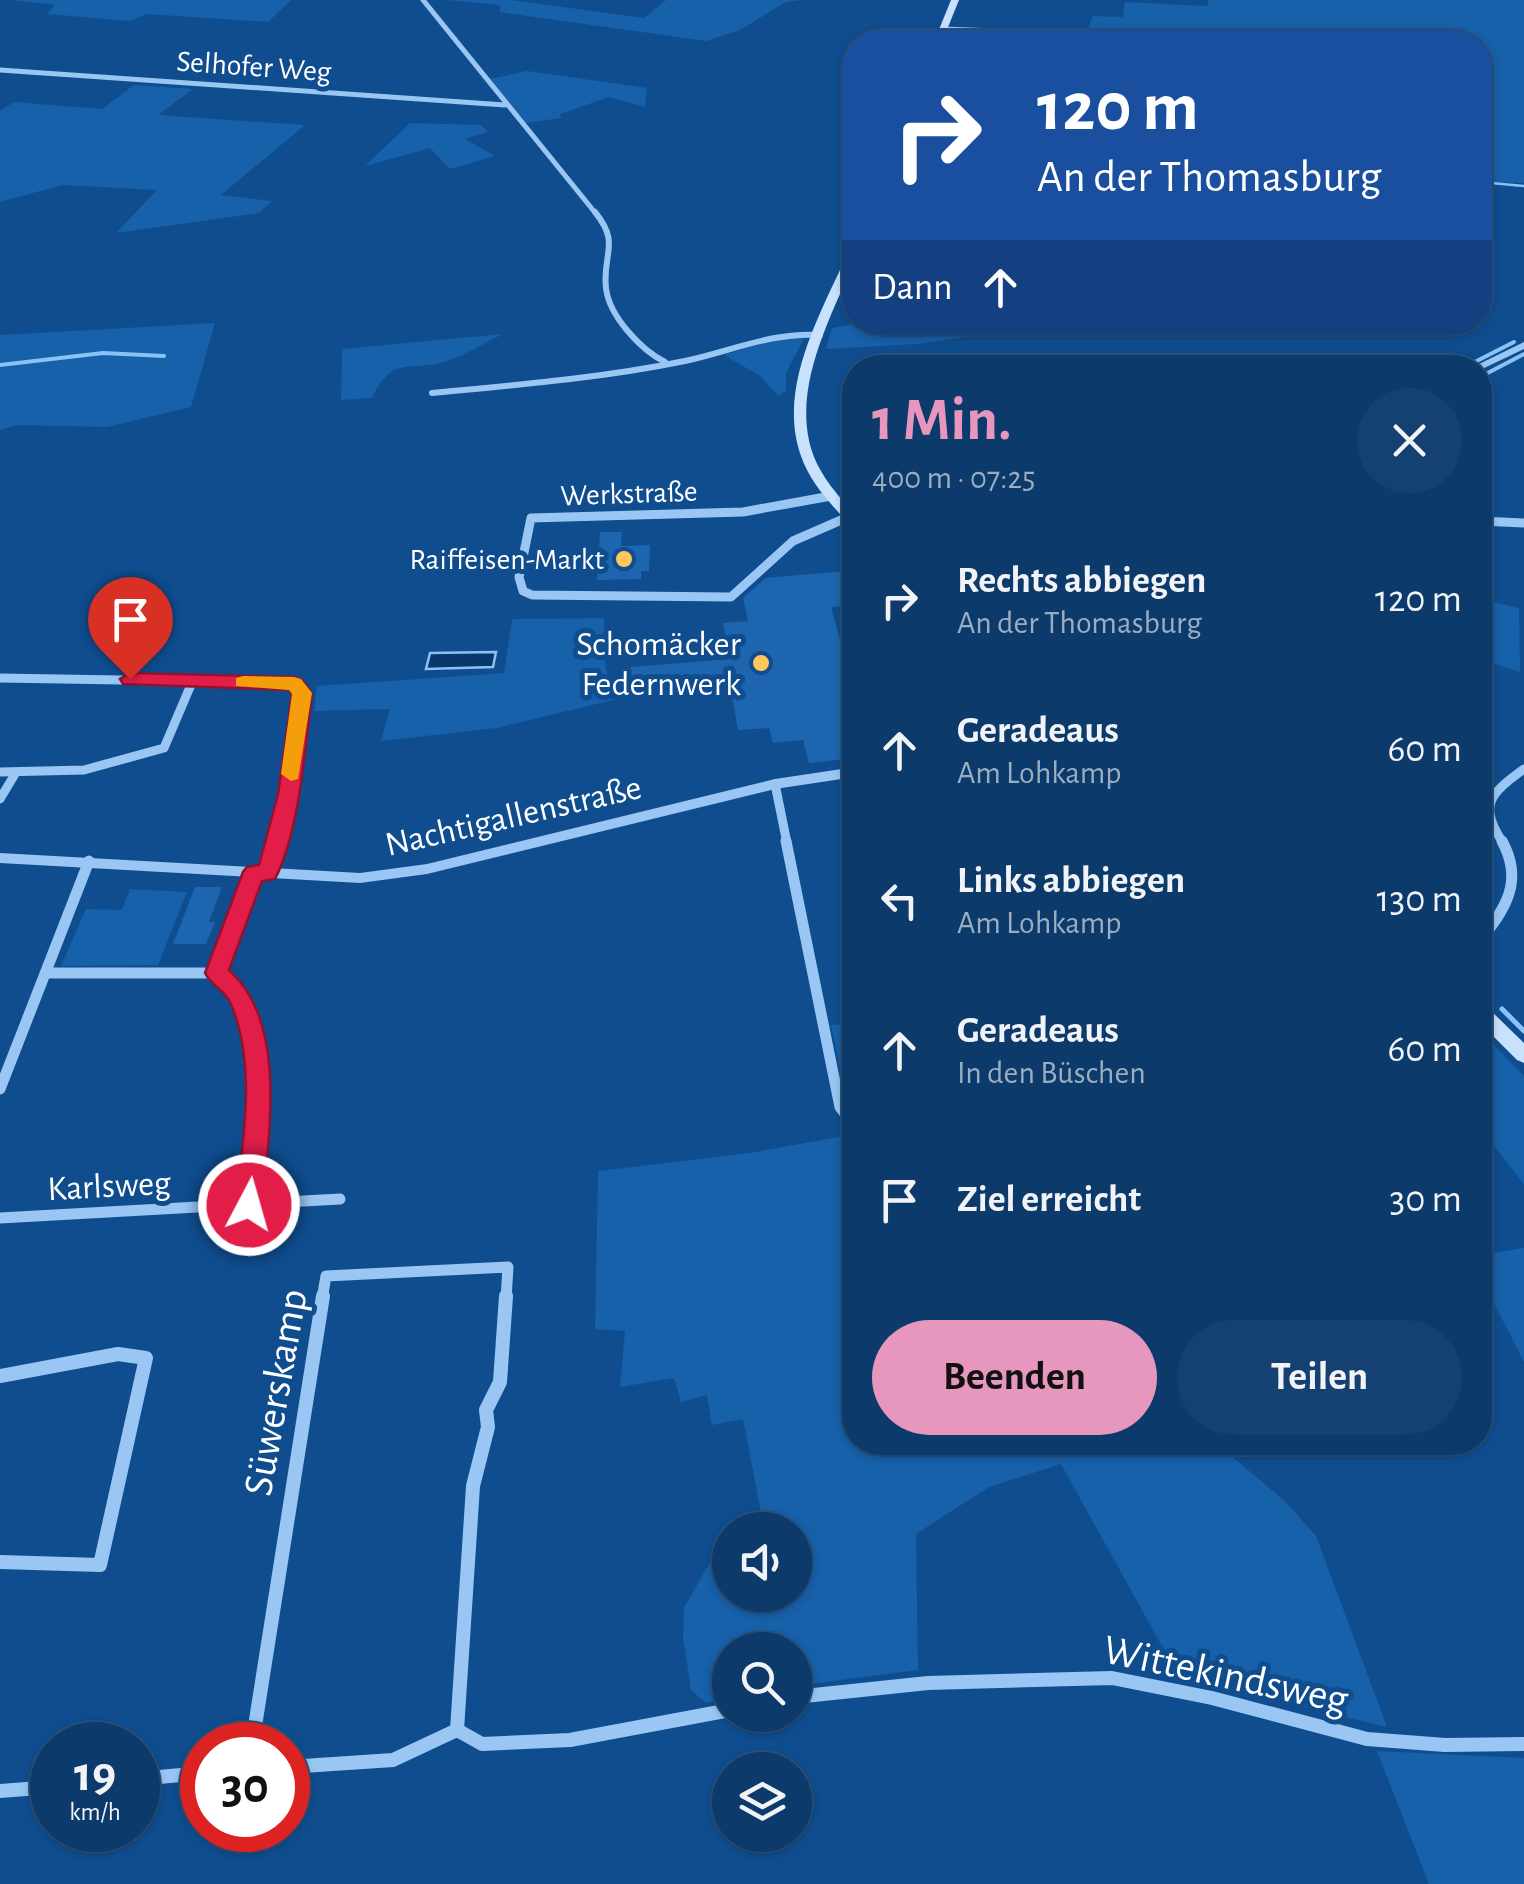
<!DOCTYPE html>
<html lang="de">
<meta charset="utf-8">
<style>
:root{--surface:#0b3a6b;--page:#144171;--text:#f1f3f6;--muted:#9aadc1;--line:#2b547e;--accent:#e797bd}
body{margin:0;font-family:"Alegreya Sans",sans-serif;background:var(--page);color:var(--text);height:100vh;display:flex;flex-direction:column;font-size:38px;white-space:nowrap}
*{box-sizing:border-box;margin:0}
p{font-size:32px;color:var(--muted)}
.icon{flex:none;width:55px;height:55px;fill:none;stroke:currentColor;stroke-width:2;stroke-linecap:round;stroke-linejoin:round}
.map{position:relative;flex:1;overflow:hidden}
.drawer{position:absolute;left:842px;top:355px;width:650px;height:1100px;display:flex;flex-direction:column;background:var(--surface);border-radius:40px;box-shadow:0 2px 8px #0004,0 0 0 2px var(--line)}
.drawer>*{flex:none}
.hud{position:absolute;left:842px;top:30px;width:650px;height:305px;border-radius:40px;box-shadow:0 2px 8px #0004,0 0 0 2px var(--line);background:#1a4fa0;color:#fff;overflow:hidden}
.tools{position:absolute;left:712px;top:1512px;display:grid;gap:20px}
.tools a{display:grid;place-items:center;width:100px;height:100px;border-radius:50%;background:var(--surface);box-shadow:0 2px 8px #0004,0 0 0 2px var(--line);font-size:50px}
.speed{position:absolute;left:30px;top:1722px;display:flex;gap:20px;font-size:50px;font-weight:700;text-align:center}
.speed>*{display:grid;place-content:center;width:130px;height:130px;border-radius:50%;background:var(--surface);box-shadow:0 2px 8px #0004,0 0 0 2px var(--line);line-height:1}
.speed small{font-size:25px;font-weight:400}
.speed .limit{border:15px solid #d22;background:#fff;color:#111}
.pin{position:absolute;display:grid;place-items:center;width:85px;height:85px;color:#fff;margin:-102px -42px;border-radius:50% 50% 50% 0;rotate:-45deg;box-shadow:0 0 10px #0007}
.pin .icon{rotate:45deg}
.me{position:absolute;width:110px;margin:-55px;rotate:6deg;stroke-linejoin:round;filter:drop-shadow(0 0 8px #0008)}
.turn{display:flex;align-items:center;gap:35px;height:210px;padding:0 30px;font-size:45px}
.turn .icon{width:130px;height:130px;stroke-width:2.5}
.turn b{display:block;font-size:70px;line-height:85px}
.then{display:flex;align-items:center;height:95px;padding:0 30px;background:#0003;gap:20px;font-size:38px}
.round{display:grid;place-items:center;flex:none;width:105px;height:105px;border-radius:52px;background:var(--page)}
.head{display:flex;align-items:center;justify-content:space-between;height:170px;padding:0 30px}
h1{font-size:60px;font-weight:700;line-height:75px;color:var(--accent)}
.action{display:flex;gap:20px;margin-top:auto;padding:20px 30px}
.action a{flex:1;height:115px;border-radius:60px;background:var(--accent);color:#111;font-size:40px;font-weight:700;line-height:115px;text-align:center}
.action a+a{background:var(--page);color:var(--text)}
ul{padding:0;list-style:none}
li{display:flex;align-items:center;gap:30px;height:150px;padding:0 30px}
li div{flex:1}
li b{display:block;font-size:38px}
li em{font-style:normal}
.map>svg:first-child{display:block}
</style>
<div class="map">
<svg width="1524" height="1884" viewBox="0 0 1524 1884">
<rect width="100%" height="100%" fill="#0f4d8f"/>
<g fill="#1760aa">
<path d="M 12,0 L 291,0 L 268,22 L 146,14 L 130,21 L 47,14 L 55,5 Z"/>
<path d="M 447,0 L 511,0 L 644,18 L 666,0 L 801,0 L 786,2 L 740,30 L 706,41 L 500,12 L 500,5 Z"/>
<path d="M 1209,0 L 1524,0 L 1524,183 L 1488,182 L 1480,203 L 1480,42 L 1082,42 L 1093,16 L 1123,17 L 1125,2 L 1207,6 Z"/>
<path d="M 527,71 L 647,88 L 645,107 L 609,97 L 560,114 L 561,118 L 525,123 L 490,79 Z"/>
<path d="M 134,85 L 193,89 L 158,115 L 305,125 L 221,195 L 272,201 L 259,213 L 116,233 L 157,190 L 62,185 L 0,202 L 0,111 L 14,102 L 102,109 Z"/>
<path d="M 410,123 L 481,125 L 488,132 L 465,139 L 495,156 L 450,169 L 430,148 L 365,166 Z"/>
<path d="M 215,323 L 191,407 L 107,427 L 17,425 L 0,430 L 0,335 Z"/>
<path d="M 859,323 L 859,322 L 1062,323 L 917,344 L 826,349 L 832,328 Z"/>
<path d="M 503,334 C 484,343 464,356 444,362 C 407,372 393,355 372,398 L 341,400 L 342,349 Z"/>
<path d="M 787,336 L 804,338 L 786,373 L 786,391 L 778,396 L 760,376 L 724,355 Z"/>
<path d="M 1480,599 L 1519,608 L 1520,672 L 1480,659 Z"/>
<path d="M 604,618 L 604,658 L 613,700 L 497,728 L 381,741 L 390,709 L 314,711 L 317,686 L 504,673 L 512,619 Z"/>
<path d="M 130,889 L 187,892 L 158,965 L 61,966 L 86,909 L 122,910 Z"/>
<path d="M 855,1023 L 855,1111 L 849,1111 L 831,1025 Z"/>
<path d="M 1480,1031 L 1524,1076 L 1524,1184 L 1480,1128 Z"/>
<path d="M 855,1134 L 855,1442 L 1216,1443 L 1286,1502 L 1316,1536 L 1387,1727 L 1179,1677 L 1061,1464 L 989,1487 L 916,1534 L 918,1670 L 795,1686 L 795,1650 L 730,1650 L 730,1696 L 706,1703 L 691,1690 L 683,1636 L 684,1608 L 710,1562 L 730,1560 L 730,1595 L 795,1595 L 795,1530 L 762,1518 L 743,1419 L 712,1425 L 707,1395 L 681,1402 L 674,1378 L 620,1387 L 625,1331 L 595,1329 L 598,1171 L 750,1153 Z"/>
<path d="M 1524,1248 L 1524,1362 L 1480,1276 L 1480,1255 Z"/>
<path d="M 1377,1751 L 1524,1758 L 1524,1884 L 1429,1884 Z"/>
</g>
<path fill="#09386b" stroke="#8ac2f7" stroke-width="2.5" d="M 496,652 L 493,667 L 426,669 L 430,653 Z"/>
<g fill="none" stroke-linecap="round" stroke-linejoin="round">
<path stroke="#8ac2f7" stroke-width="2.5" d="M 1480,182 L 1524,186"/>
<g stroke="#8ac2f7" stroke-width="4">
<path d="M 0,365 L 103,353 L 164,356"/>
<path d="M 1463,368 L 1514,342"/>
<path d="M 1480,377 L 1524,354"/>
</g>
<path stroke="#8ac2f7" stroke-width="5" d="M 1502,1009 L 1524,1031"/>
</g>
<g fill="#1d65af">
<path d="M 600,532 L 622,532 L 621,546 L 650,545 L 649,571 L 641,571 L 641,579 L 597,580 Z"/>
<path d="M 855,570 L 855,605 L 831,607 L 855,693 L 855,758 L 809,763 L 803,740 L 773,743 L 769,728 L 738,730 L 729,680 L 622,689 L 620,668 L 729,659 L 723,623 L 748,621 L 743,598 L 766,578 Z"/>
<path d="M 195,887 L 222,887 L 209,922 L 215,922 L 206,944 L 173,944 Z"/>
</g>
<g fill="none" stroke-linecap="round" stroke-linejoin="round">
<g stroke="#99c6f3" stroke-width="5">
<path d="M 423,0 L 597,215"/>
<path d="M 943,29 L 1084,34"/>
<path d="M 0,70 L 505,105"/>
</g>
<g stroke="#99c6f3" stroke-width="6">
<path d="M 595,212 C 621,244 602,254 606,288 C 609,316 641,350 665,362"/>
<path d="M 432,393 C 516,385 602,378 685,361 C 731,351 772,332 820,335"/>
</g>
<g stroke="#99c6f3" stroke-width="9">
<path d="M 831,496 L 743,512 L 531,518 L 519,577 L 523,591 L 532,595 L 731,597 L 793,541 L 855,514"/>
<path d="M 1480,521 L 1524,523"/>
<path d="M 0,678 L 294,683 L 302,693 L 294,761 L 276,843"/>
<path d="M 0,772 L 84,770 L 164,748 L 193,680"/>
<path d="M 775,784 L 787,843"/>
<path d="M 0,799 L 15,774"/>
<path d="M 1503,843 C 1478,804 1490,794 1524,769"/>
</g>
<g stroke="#99c6f3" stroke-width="11">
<path d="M 786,841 L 840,1107 L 855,1126"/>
<path d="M 267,873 L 277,841"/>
<path d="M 1480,941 C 1506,908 1524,881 1502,841"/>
<path d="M 46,973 L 216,973"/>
<path d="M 0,1089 L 89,861"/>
<path d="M 249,1205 C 259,1121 276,1042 216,973 L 254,872"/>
<path d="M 0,1218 L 340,1199"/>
<path d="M 322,1299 L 326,1276 L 508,1267 L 506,1299"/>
</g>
<g stroke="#99c6f3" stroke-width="14">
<path d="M 0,1376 L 118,1354 L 146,1358 L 100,1565 L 0,1562"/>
<path d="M 795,1697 L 928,1683 L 1112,1678 L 1212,1698 L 1367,1739 L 1445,1745 L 1524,1744"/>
<path d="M 457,1730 L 473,1486 L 488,1427 L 486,1410 L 500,1382 L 506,1296"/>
<path d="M 252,1745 L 323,1296"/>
<path d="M 288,1767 L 393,1760 L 457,1730 L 482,1744 L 570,1740 L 730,1710"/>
<path d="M 138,1779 L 202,1773"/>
<path d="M 0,1791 L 52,1787"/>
</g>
<g fill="#99c6f3" fill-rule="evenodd">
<path d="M 1524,342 L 1524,349 L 1480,370 L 1480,368 L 1471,368 Z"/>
<path d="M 855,767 L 855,777 L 775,789 L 427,874 L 360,883 L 0,863 L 0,853 L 360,873 L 427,864 L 775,779 Z"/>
</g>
<g fill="#c8e1fd" fill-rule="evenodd">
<path d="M 951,0 L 959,0 L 942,42 L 934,42 Z"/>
<path d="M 855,245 L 855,260 C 830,319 789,392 814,457 C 823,479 839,497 855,514 L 855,526 L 850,525 C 831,504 810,483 801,456 C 776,386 823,310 850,248 Z"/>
<path d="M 1480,1004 L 1486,1006 L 1524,1043 L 1524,1063 L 1517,1060 L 1480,1023 Z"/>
</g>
</g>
<path fill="#e11d48" stroke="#92132f" stroke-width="2.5" d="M 130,673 L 294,677 L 301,679 L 312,693 C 305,747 300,831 275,879 L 262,881 L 229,970 C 288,1022 269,1135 262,1205 L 259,1213 L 249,1217 L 240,1213 L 236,1205 C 243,1141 257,1063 230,1002 C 224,990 211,985 205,973 L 243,872 L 247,867 L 259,865 L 278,794 L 292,694 L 289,690 L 123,684 L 120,679 Z"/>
<path fill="#f59e0b" d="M 243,676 L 294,677 L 301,679 L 312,693 L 298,779 L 291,781 L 281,774 L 292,694 L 289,690 L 236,686 L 236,678 Z"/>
<g fill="#ffc75b" stroke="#0f4d8f" stroke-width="4">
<circle cx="624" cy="559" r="10"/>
<circle cx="761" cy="663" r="10"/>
</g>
<g text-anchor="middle" stroke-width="10" stroke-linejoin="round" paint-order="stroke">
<g font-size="30" fill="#fff" stroke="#0f4d8f">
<text transform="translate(254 66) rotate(4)" y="10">Selhofer Weg</text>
<text transform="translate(629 493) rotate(-2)" y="10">Werkstraße</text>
</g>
<g font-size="30" fill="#fff" stroke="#0f4d8f" text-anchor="end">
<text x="604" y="569">Raiffeisen-Markt</text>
</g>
<g font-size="35" fill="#fff" stroke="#0f4d8f" text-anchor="end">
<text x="741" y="655">Schomäcker<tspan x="741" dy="40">Federnwerk</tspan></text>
</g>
<g font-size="35" fill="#fff" stroke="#0f4d8f">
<text transform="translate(513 815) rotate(-13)" y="12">Nachtigallenstraße</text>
<text transform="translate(109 1185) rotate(-3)" y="12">Karlsweg</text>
</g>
<g font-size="42" fill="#fff" stroke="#0f4d8f">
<text transform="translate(274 1392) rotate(-80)" y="15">Süwerskamp</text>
<text transform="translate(1226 1673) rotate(12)" y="15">Wittekindsweg</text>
</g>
</g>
</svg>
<div class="tools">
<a><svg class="icon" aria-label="sound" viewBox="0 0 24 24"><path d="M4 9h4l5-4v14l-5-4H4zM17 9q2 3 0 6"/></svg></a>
<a><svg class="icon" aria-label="search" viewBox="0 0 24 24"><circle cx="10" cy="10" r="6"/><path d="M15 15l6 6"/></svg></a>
<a><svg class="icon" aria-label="layers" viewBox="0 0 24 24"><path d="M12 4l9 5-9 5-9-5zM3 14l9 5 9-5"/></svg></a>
</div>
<div class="speed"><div>19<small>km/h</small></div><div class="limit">30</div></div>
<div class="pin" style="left:130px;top:679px;background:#d93025"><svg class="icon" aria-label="arrive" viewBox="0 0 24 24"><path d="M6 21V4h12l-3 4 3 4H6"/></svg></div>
<svg class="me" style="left:249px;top:1205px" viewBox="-20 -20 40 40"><circle r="17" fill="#e11d48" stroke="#fff" stroke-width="3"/><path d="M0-11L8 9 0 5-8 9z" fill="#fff"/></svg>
<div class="hud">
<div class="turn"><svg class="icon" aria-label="right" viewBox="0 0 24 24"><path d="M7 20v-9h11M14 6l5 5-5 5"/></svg><div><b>120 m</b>An der Thomasburg</div></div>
<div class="then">Dann<svg class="icon" aria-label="ahead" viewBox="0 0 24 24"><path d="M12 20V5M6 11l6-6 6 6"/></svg></div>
</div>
<section class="drawer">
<div class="head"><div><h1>1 Min.</h1><p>400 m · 07:25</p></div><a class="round"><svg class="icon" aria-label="close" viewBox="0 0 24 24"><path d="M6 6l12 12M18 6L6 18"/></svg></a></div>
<ul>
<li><svg class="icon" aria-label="right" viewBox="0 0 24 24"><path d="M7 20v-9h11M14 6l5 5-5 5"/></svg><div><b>Rechts abbiegen</b><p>An der Thomasburg</p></div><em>120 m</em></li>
<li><svg class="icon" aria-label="ahead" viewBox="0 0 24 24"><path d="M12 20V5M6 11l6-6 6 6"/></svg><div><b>Geradeaus</b><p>Am Lohkamp</p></div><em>60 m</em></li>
<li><svg class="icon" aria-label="left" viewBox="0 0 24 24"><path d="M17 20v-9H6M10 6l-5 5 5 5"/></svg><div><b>Links abbiegen</b><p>Am Lohkamp</p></div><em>130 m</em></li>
<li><svg class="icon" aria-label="ahead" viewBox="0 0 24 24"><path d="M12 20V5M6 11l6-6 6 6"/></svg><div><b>Geradeaus</b><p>In den Büschen</p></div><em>60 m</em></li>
<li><svg class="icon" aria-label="arrive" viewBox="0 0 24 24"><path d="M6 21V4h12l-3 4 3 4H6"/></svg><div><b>Ziel erreicht</b></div><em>30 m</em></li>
</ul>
<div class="action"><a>Beenden</a><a>Teilen</a></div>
</section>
</div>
